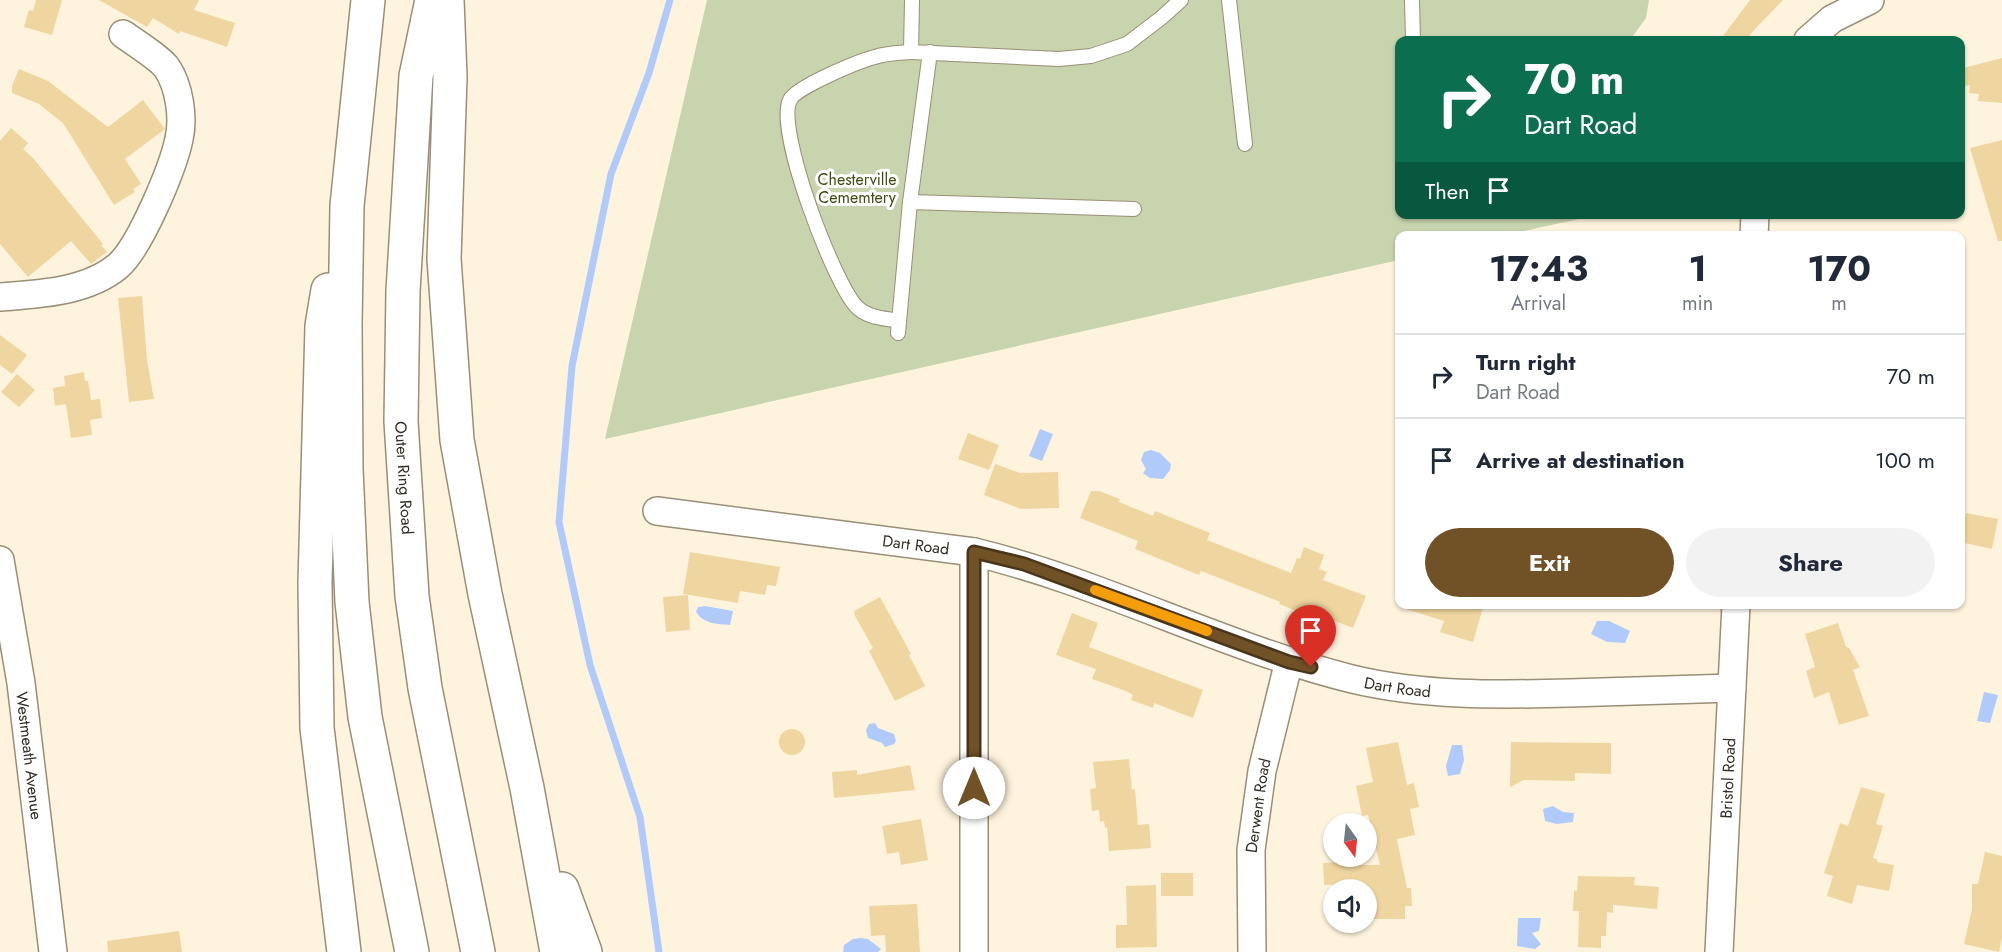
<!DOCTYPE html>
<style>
:root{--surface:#fff;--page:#f2f2f3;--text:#1f2937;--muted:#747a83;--line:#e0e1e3;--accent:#715227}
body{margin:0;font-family:Jost,sans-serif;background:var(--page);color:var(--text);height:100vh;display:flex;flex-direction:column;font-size:22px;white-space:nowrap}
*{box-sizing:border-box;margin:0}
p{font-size:20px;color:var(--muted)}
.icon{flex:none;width:33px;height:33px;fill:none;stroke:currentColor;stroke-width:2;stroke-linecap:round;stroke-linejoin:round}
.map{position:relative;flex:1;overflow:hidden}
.side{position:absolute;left:1395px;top:231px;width:570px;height:378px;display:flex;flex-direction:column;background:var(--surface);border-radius:12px;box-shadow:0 2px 4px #0004}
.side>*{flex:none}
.hud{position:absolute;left:1395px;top:36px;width:570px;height:183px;border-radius:12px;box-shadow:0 2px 4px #0004;background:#0b6e4f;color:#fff;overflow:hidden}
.needle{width:39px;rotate:165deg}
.buttons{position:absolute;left:1323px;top:813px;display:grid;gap:12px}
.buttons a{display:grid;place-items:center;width:54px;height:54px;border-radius:50%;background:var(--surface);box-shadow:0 2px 4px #0004;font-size:30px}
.pin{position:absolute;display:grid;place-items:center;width:51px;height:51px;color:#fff;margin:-62px -26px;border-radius:50% 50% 50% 0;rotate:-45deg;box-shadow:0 0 6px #0007}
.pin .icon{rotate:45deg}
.me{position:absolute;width:66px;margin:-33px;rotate:0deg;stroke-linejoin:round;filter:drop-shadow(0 0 4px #0008)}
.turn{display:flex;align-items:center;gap:21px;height:126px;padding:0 30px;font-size:27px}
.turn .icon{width:78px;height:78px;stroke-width:2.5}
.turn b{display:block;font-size:42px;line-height:51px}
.then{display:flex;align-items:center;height:57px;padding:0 30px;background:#0003;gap:12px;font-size:22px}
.eta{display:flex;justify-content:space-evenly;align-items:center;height:102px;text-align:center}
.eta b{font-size:36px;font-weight:700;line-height:42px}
.cta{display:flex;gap:12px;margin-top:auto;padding:12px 30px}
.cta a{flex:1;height:69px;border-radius:36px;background:var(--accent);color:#fff;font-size:24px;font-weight:700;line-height:69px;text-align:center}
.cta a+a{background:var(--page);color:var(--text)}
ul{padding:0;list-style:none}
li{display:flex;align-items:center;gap:18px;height:84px;padding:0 30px;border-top:2px solid var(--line)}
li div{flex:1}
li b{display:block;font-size:22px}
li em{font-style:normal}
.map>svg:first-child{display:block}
</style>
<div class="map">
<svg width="2002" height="952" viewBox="0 0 2002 952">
<rect width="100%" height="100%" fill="#fef4de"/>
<path fill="#c7d4ad" d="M 707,0 L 1649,0 L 1646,18 L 1630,40 L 1400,40 L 1400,214 L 1587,214 L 1588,217 L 1506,235 L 1400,236 L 1399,260 L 605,439 Z"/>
<g fill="#afcafb">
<path d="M 1040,429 L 1053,434 L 1042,461 L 1029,456 Z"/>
<path d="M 1151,450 L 1160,453 L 1171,464 L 1170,470 L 1163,479 L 1150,478 L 1143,473 L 1146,469 L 1141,460 L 1144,452 Z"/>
<path d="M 705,606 L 733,611 L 730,625 C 717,624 704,624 696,612 L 698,607 Z"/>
<path d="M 1597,621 L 1609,621 L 1630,631 L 1625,643 L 1607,642 L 1591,634 Z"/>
<path d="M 1984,692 L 1998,695 L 1990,723 L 1977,721 Z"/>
<path d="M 875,723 L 878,728 L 894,734 L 896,741 L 894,744 L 885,747 L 882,743 L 868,738 L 866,730 L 869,724 Z"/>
<path d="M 1452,745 L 1462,745 L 1464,760 L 1460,774 L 1448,776 L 1446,766 Z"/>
<path d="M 1553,806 L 1563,812 L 1574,813 L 1573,822 L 1557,824 L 1545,821 L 1543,809 Z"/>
<path d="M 1518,918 L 1541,918 L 1539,931 L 1532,933 L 1541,944 L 1535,949 L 1517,946 Z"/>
<path d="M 861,938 L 868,939 L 881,949 L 878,952 L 843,952 L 844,945 L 853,939 Z"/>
</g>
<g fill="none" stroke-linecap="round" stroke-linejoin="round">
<path stroke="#afcafb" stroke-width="7" d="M 659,952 L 640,817 L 590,665 L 559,522 L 572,366 L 611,174 L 649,73 L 670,0"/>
</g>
<g fill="#efd6a0">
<path d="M 36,0 L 62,0 L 52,35 L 24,27 L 29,10 L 33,11 Z"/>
<path d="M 99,0 L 199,0 L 194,10 L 235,23 L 227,47 L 180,31 L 179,34 L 153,18 L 147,27 Z"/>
<path d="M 1750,0 L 1783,0 L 1754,30 L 1746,40 L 1720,40 Z"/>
<path d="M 2002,58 L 2002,103 L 1978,101 L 1979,94 L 1969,93 L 1970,85 L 1960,87 L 1960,69 Z"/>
<path d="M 19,69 L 48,81 L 108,127 L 143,100 L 165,129 L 125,159 L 141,184 L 133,189 L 135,192 L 114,205 L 63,123 L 39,104 L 12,93 L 12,86 Z"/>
<path d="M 11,128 L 28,143 L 23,149 L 33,158 L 103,244 L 101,245 L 107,252 L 91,264 L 71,241 L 28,277 L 0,244 L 0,141 Z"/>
<path d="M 2002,140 L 2002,241 L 1998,241 L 1970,148 Z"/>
<path d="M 142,296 L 147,360 L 154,399 L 129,402 L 118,298 Z"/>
<path d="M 0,335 L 27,355 L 12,374 L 0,365 Z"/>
<path d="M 84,372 L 85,381 L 88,381 L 91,400 L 100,399 L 102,418 L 90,420 L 92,435 L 71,438 L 66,404 L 55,406 L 53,388 L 65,386 L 64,376 Z"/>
<path d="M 17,374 L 35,390 L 19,407 L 1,392 Z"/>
<path d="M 968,433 L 999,445 L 989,470 L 958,459 Z"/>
<path d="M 995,464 L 1020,473 L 1058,472 L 1059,508 L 1021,509 L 984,495 Z"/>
<path d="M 1091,491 L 1099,491 L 1120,499 L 1119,502 L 1153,516 L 1155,511 L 1210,533 L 1207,540 L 1291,573 L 1297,558 L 1300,559 L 1304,547 L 1324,555 L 1319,569 L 1327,572 L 1323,580 L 1366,596 L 1353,628 L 1309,611 L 1307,615 L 1279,604 L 1280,602 L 1201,571 L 1199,575 L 1135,549 L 1138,541 L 1080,518 Z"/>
<path d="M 1966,513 L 1998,519 L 1992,549 L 1960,542 Z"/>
<path d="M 690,552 L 780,567 L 776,586 L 767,585 L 765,595 L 740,591 L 738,603 L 683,594 Z"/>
<path d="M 688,595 L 690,630 L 666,632 L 663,597 Z"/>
<path d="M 880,597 L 911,654 L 909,655 L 925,686 L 895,701 L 869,651 L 873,648 L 855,616 L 854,611 Z"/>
<path d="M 1406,604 L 1484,604 L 1473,642 L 1440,632 L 1444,621 L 1406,609 Z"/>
<path d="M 1072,613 L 1098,623 L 1089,647 L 1203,690 L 1193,718 L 1154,703 L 1153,708 L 1131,700 L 1133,695 L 1126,691 L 1092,679 L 1096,669 L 1056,655 Z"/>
<path d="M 1838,623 L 1846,647 L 1849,648 L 1860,667 L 1853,670 L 1869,716 L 1839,725 L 1829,692 L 1814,698 L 1806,671 L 1815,667 L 1805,634 Z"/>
<circle cx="792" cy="742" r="13"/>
<path d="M 1398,742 L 1407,785 L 1414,783 L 1419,807 L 1410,809 L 1415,835 L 1397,839 L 1407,888 L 1411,888 L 1412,906 L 1405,906 L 1405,919 L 1366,919 L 1366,890 L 1353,890 L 1353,884 L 1324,885 L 1323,863 L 1341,862 L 1341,865 L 1380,865 L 1368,815 L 1362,816 L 1356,786 L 1373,782 L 1366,748 Z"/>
<path d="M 1511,742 L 1611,743 L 1611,774 L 1575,773 L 1575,781 L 1524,780 L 1510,787 Z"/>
<path d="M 1129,759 L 1132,790 L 1135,789 L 1138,825 L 1149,824 L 1151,848 L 1109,851 L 1107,827 L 1105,828 L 1104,821 L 1100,822 L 1099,810 L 1092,811 L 1090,789 L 1096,788 L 1093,762 Z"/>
<path d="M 910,765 L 915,790 L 834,798 L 832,772 L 857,770 L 857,775 Z"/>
<path d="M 1861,787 L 1885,794 L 1876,824 L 1883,826 L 1873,858 L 1877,859 L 1877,862 L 1894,865 L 1889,891 L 1857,885 L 1852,904 L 1827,896 L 1833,876 L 1824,873 L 1840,823 L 1848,826 Z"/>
<path d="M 921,819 L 928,860 L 901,865 L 899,852 L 887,854 L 882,826 Z"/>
<path d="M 1985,852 L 2002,856 L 2002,938 L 1999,952 L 1964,944 L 1972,909 L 1972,884 L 1978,884 Z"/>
<rect x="1161" y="873" width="32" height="23"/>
<path d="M 1578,876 L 1635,877 L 1634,885 L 1659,887 L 1657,909 L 1613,905 L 1613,913 L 1607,912 L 1606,936 L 1601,936 L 1601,948 L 1578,947 L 1579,911 L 1573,911 L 1574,890 L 1577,891 Z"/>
<path d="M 1156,885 L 1157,947 L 1116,948 L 1116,925 L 1127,925 L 1126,886 Z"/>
<path d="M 917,904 L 920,952 L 886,952 L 885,935 L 871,936 L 869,906 Z"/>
<path d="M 179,931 L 182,952 L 108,952 L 107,941 Z"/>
</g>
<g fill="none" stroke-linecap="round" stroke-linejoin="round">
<defs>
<g id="service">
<path d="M 912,0 L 911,52 L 1059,59 L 1091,56 L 1127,44 L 1161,18 L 1181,0"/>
<path d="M 1229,0 L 1245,144"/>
<path d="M 1412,0 L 1413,40"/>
<path d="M 910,202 L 1134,209"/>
<path d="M 899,321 C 884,318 867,318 856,306 C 833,281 775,129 790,100 C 796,87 859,61 875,57 C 886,53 899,53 911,52"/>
<path d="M 898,333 L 910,202 L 930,52"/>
</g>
<g id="minor">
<path d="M 1808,40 L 1832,19 L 1870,0"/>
<path d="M 1754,236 L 1755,214"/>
<path d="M 0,297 C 39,294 87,292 118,266 C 140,247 173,168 179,139 C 184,117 179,86 167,68 C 160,58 134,42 123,34"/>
<path id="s1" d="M 657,511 L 974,552 C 1103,583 1223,647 1352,679 C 1423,696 1497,695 1569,693 C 1623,691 1678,690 1732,688"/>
<path id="s2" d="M 0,560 L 21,683 L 53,952"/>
<path d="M 974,952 L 974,552"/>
<path id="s3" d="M 1252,952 L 1251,850 L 1262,771 L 1289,661"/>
<path id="s4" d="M 1719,952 L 1736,604"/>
</g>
<g id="motorway">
<path d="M 368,0 L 347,206 L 345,325 L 346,469 L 352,602 L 365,717 L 412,952"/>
<path id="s5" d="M 432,0 L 416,76 L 403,291 L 401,421 L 412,596 L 425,688 L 478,952"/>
<path d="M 447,0 L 450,77 L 444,259 L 457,440 L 485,594 L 527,788 L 557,952"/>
<path d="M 328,290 L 322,326 L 315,583 L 317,728 L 344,952"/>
<path d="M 562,889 L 585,952"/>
</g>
</defs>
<use href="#service" stroke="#9a8e76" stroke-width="16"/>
<use href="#minor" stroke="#9a8e76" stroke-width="30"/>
<use href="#motorway" stroke="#9a8e76" stroke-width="36"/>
<use href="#service" stroke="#fff" stroke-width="14"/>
<use href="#minor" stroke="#fff" stroke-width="27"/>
<use href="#motorway" stroke="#fff" stroke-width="33"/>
</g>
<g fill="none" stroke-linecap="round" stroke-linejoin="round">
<defs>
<path id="route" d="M 974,788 L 974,552 L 1024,564 L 1289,662 L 1311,667"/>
</defs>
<use href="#route" stroke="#493519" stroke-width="15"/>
<use href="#route" stroke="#715227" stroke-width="10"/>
<path stroke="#f59e0b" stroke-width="10" d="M 1095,590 L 1207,631"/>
</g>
<g text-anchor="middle" stroke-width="6" stroke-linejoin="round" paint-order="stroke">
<g font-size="16" fill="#3d4c0f" stroke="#fff">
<text x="857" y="185">Chesterville<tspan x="857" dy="18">Cememtery</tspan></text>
</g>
<g font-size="16" fill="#332e24" stroke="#fff">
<text dy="6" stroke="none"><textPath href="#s5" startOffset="480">Outer Ring Road</textPath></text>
<text dy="6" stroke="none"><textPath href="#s1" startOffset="261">Dart Road</textPath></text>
<text dy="6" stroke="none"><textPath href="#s1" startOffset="765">Dart Road</textPath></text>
<text dy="6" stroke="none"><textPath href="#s2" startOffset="198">Westmeath Avenue</textPath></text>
<text dy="6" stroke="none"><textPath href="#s4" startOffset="174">Bristol Road</textPath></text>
<text dy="6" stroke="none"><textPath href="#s3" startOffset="147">Derwent Road</textPath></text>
</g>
</g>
</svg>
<div class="buttons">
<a><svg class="needle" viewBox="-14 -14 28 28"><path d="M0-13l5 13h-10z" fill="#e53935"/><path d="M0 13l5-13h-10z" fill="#747a83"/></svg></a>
<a><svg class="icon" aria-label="sound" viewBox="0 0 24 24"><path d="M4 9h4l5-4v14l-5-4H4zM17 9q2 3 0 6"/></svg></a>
</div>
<div class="pin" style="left:1311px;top:667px;background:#d93025"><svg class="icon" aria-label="arrive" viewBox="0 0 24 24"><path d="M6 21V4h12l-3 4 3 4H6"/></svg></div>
<svg class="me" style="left:974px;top:788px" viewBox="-20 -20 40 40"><circle r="19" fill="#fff"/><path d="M0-13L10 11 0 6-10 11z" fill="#715227"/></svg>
<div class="hud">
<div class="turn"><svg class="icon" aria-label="right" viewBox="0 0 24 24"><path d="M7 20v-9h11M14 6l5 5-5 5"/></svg><div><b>70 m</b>Dart Road</div></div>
<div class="then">Then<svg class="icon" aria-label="arrive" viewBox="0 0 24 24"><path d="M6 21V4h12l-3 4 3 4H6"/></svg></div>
</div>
<section class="side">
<div class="eta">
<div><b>17:43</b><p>Arrival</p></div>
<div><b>1</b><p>min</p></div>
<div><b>170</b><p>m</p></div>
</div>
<ul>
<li><svg class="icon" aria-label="right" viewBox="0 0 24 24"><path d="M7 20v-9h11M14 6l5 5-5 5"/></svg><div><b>Turn right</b><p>Dart Road</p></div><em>70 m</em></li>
<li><svg class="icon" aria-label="arrive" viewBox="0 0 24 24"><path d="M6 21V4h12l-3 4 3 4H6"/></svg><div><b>Arrive at destination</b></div><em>100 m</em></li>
</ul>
<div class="cta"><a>Exit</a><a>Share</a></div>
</section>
</div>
